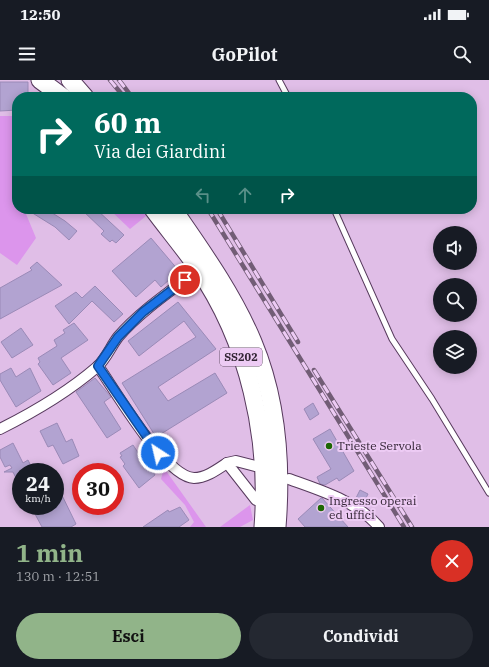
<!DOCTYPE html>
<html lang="it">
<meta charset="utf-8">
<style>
:root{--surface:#171b24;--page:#242831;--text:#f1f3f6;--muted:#9ea1a6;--accent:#91b489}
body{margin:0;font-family:"IBM Plex Serif",serif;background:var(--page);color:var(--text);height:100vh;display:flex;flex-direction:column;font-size:15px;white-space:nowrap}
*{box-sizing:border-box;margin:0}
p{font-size:13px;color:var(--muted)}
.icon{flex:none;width:22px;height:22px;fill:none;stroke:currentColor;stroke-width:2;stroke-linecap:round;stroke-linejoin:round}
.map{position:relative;height:447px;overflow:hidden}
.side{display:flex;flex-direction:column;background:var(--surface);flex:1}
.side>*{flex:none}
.top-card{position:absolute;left:12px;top:12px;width:465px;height:122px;border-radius:16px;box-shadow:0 2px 10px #0003;background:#00695c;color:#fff;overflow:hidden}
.tools{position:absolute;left:433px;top:146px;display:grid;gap:8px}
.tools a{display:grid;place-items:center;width:44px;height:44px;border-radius:50%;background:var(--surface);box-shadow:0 2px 10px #0003;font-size:20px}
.speed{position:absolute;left:12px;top:383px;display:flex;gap:8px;font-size:20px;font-weight:700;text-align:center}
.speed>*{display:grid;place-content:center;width:52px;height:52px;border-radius:50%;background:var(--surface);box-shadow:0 2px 10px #0003;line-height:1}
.speed small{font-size:10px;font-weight:400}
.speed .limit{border:6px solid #d22;background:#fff;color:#111}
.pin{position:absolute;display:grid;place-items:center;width:34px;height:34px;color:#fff;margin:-17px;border:2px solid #fff;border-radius:50%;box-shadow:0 1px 4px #0007}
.me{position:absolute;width:44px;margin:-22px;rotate:325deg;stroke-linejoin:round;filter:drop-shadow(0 0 3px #0008)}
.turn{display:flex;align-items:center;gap:14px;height:84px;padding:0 16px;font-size:18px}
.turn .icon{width:52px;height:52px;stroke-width:2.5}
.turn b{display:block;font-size:28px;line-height:34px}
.lanes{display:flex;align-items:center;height:38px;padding:0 16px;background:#0003;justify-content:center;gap:20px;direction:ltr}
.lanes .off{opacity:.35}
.round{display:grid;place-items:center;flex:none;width:42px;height:42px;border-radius:21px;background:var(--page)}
.headline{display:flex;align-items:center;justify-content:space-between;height:68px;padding:0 16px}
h1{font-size:24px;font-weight:800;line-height:30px;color:var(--accent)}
.button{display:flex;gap:8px;margin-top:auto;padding:8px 16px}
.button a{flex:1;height:46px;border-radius:24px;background:var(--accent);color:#111;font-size:16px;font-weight:800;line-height:46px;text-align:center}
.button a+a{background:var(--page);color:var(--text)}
.status{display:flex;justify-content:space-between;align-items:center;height:28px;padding:0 20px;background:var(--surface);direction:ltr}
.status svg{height:11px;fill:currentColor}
header{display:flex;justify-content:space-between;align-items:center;height:52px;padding:0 16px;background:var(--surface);font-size:18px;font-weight:800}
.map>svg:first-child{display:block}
</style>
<div class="status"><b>12:50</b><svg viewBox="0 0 49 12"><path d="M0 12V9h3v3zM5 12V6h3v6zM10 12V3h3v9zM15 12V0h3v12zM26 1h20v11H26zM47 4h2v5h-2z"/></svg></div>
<header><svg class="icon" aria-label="menu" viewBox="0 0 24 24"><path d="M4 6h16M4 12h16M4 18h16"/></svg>GoPilot<svg class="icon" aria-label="search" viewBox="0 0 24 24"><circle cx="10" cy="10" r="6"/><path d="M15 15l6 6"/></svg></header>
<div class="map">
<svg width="489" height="447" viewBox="0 0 489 447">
<rect width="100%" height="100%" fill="#e0bee7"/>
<g fill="#dc95ec">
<path d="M 0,36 L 17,36 L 17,129 L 24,129 L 36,158 L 17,185 L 0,173 Z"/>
<path d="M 109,129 L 141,129 L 146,136 L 130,149 Z"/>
<path d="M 164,388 L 206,447 L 190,447 L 194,442 L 185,425 L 161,399 Z"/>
<path d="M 250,425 L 253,440 L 240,447 L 220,447 Z"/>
</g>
<g fill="#b2a3d1" stroke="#9a8ab7">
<path d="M 0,2 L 28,2 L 28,17 L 17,17 L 17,30 L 0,31 Z"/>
<path d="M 26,129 L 46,129 L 65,141 L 77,151 L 69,160 L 55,147 Z"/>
<path d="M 81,129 L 96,129 L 124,155 L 116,163 L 112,160 L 110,162 L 101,154 L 104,151 Z"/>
<path d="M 151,158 L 179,191 L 161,207 L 155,200 L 136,217 L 112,191 Z"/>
<path d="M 37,182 L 62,205 L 0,239 L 0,208 L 32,190 L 30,188 Z"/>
<path d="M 95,206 L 123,234 L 114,242 L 92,221 L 69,244 L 55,226 L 76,212 L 82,218 Z"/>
<path d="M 178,222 L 216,269 L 158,307 L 168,321 L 215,293 L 227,313 L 156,357 L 122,303 L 196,257 L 184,241 L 139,276 L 128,261 Z"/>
<path d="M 74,243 L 88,260 L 61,278 L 71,293 L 53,305 L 38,284 L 40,282 L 38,278 L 57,266 L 54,260 L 65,253 L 63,250 Z"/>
<path d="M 21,248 L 33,265 L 12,278 L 1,262 Z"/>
<path d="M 11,288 L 16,297 L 30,288 L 41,311 L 16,327 L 0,300 L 0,294 Z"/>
<path d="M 95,298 L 111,317 L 104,322 L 121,349 L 107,358 L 76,312 Z"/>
<path d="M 313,323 L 319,334 L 310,340 L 304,329 Z"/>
<path d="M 57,343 L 66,362 L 72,359 L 79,376 L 63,384 L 53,365 L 48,367 L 40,351 Z"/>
<path d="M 330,349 L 354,391 L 339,401 L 337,398 L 325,405 L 320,404 L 317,397 L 331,389 L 313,359 Z"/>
<path d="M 13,363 L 23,383 L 28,380 L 34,392 L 21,392 L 21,408 L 13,392 L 4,392 L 12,388 L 10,385 L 5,387 L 0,377 L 0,370 Z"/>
<path d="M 133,365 L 141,377 L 145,375 L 155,395 L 139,408 L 123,386 L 125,384 L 120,377 L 122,376 L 120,373 Z"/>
<path d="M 55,401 L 76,444 L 71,447 L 42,447 L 35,434 L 47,429 L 46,426 L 55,426 Z"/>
<path d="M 360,410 L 368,414 L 363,424 L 355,420 Z"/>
<path d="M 321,418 L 322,418 L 348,447 L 305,447 L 298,439 Z"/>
<path d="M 180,427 L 189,440 L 179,447 L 143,447 L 168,430 L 169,432 Z"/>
</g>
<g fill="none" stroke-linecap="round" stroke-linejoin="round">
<defs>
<g id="service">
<path d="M 279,0 L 288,17"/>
<path d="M 334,129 L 392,259 L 432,319 L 489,413"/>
</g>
<g id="minor">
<path d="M 98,286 C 115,310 165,397 194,398 C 206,398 218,389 227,383"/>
<path d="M 0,349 C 34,332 68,312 97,287 C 106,279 111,266 118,257 C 137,235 162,217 185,200"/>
<path d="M 255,386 L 236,381 L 227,383 L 256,420"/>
<path d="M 289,399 C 319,410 357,421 379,447"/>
</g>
<g id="trunk">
<path d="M 40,0 L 63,17"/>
<path d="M 70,0 L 85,17"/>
<path d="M 153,129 C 167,148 183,167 197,187 C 249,262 270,357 263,447"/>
<path d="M 173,129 C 202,171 233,214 253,262 C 277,319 282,385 277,447"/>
</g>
</defs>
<use href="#service" stroke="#573a5d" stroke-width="7"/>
<use href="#minor" stroke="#573a5d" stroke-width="12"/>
<use href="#trunk" stroke="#573a5d" stroke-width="19"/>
<use href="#service" stroke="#fff" stroke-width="5"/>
<use href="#minor" stroke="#fff" stroke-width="10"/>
<use href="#trunk" stroke="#fff" stroke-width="17"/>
<defs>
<g id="rail">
<path d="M 110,0 L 124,17"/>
<path d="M 119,0 L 132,17"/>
<path d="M 208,129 L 404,447"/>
<path d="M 217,129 L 298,262"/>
<path d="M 314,290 L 412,447"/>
</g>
</defs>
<use href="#rail" stroke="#725d76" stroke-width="4.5"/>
<use href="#rail" stroke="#edcbf4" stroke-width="3" stroke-dasharray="9" stroke-linecap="butt"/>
</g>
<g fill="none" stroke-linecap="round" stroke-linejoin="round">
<defs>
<path id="route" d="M 158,373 L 98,286 L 118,257 L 143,232 L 185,200"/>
</defs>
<use href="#route" stroke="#114b97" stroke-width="10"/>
<use href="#route" stroke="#1a73e8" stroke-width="7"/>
</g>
<g fill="#1c6703" stroke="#edcbf4" stroke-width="1.5">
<circle cx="329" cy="366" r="4"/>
<circle cx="321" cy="428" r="4"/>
</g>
<g text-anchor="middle" stroke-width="4" stroke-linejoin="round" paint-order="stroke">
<rect fill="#edcbf4" stroke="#6b576e" stroke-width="1" x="220" y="268" width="42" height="18" rx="3"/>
<g font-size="11" font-weight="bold" fill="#332535">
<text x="241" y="281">SS202</text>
</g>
<g font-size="12" fill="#332535" stroke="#edcbf4" text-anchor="start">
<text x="337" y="370">Trieste Servola</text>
<text x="329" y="425">Ingresso operai<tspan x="329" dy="14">ed uffici</tspan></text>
</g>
</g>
</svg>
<div class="tools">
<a><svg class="icon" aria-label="sound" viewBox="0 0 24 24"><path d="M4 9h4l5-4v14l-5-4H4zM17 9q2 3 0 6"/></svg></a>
<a><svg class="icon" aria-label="search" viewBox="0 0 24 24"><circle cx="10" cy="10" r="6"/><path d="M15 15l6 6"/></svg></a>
<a><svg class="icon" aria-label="layers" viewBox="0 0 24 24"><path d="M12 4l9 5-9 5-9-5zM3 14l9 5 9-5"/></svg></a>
</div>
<div class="speed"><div>24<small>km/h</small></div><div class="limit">30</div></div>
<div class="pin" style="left:185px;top:200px;background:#d93025"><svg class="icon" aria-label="arrive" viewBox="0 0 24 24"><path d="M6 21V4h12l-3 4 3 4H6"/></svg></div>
<svg class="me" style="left:158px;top:373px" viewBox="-20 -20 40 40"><circle r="17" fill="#1a73e8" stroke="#fff" stroke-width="3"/><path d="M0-11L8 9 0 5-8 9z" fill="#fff"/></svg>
<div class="top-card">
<div class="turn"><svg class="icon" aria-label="right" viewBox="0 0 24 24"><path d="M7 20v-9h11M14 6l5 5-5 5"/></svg><div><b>60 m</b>Via dei Giardini</div></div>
<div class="lanes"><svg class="icon off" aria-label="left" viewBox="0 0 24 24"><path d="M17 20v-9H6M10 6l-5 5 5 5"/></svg><svg class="icon off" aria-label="ahead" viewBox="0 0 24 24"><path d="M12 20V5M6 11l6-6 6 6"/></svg><svg class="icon" aria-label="right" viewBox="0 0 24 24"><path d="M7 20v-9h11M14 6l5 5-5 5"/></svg></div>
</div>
</div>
<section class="side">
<div class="headline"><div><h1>1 min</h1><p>130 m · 12:51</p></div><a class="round" style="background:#d93025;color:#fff"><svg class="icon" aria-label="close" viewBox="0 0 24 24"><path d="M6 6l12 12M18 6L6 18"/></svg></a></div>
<div class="button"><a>Esci</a><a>Condividi</a></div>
</section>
